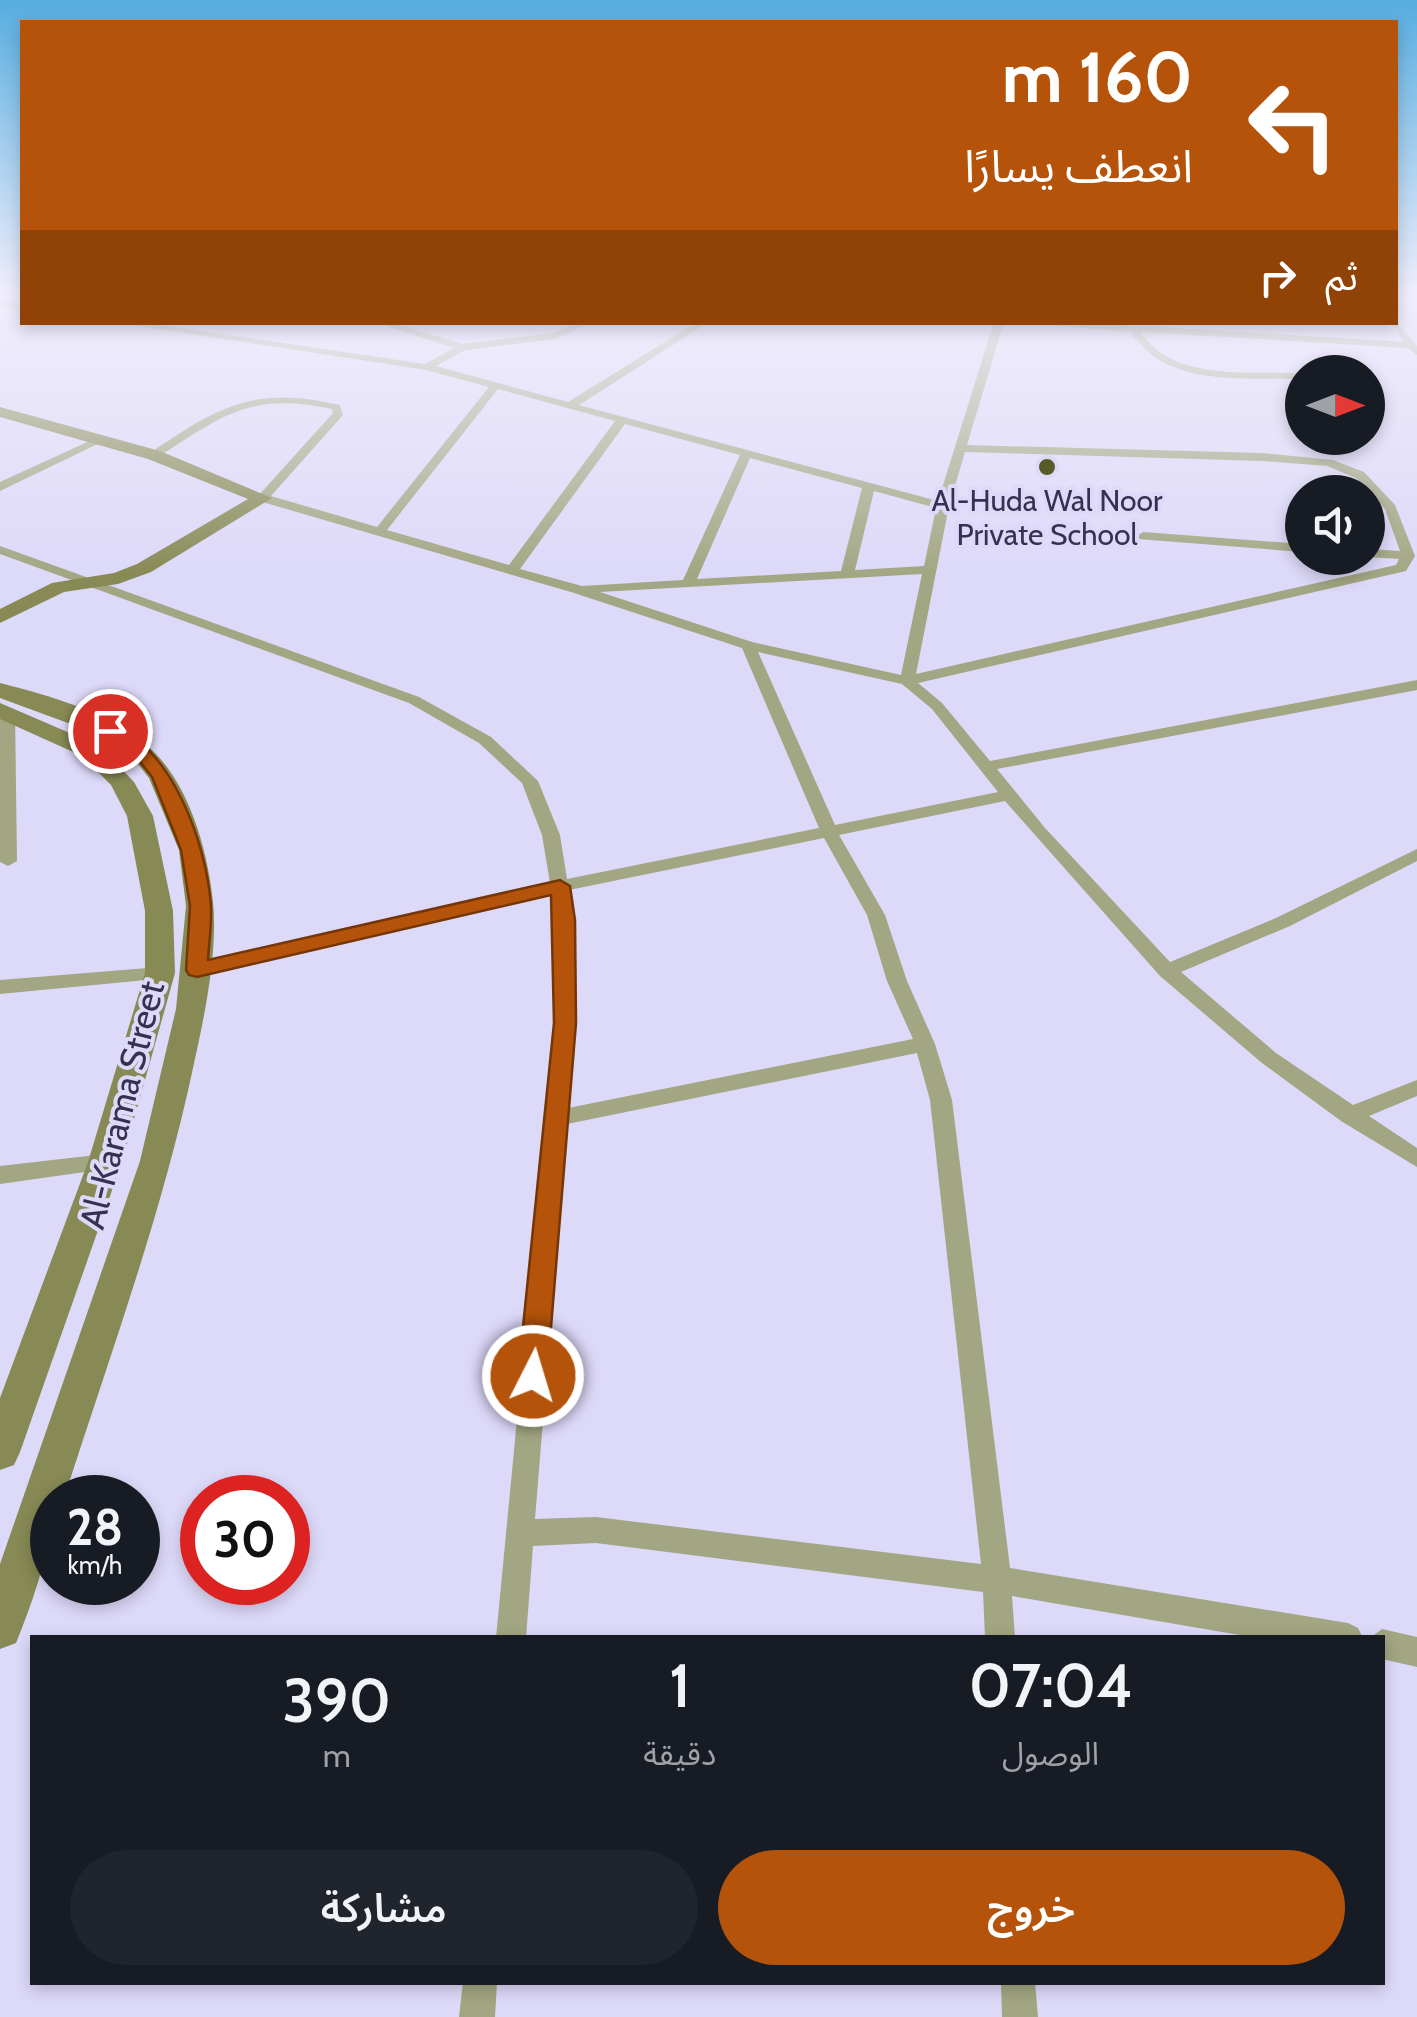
<!DOCTYPE html>
<html lang="ar">
<meta charset="utf-8">
<style>
:root{--surface:#171b24;--page:#20242c;--text:#f1f3f6;--muted:#9ea1a6;--accent:#b45309}
body{margin:0;font-family:Cabin,"Noto Sans Arabic",sans-serif;background:var(--page);color:var(--text);direction:rtl;height:100vh;display:flex;flex-direction:column;font-size:38px;white-space:nowrap}
*{box-sizing:border-box;margin:0}
p{font-size:32px;color:var(--muted)}
.icon{flex:none;width:55px;height:55px;fill:none;stroke:currentColor;stroke-width:2;stroke-linecap:round;stroke-linejoin:round}
.map{position:relative;flex:1;overflow:hidden;direction:ltr}
.details{position:absolute;left:30px;top:1635px;width:1355px;height:350px;display:flex;flex-direction:column;background:var(--surface);border-radius:0px;box-shadow:0 5px 15px #0003;direction:rtl}
.details>*{flex:none}
.top-card{position:absolute;left:20px;top:20px;width:1378px;height:305px;border-radius:0px;box-shadow:0 5px 15px #0003;direction:rtl;background:#b45309;color:#fff;overflow:hidden}
.needle{width:65px;rotate:90deg}
.tools{position:absolute;left:1285px;top:355px;display:grid;gap:20px}
.tools a{display:grid;place-items:center;width:100px;height:100px;border-radius:50%;background:var(--surface);box-shadow:0 5px 15px #0003;font-size:50px}
.speed{position:absolute;left:30px;top:1475px;display:flex;gap:20px;font-size:50px;font-weight:700;text-align:center}
.speed>*{display:grid;place-content:center;width:130px;height:130px;border-radius:50%;background:var(--surface);box-shadow:0 5px 15px #0003;line-height:1}
.speed small{font-size:25px;font-weight:400}
.speed .limit{border:15px solid #d22;background:#fff;color:#111}
.pin{position:absolute;display:grid;place-items:center;width:85px;height:85px;color:#fff;margin:-42px;border:5px solid #fff;border-radius:50%;box-shadow:0 2px 10px #0007}
.me{position:absolute;width:110px;margin:-55px;rotate:5deg;stroke-linejoin:round;filter:drop-shadow(0 0 8px #0008)}
.turn{display:flex;align-items:center;gap:35px;height:210px;padding:0 40px;font-size:45px}
.turn .icon{width:130px;height:130px;stroke-width:2.5}
.turn b{display:block;font-size:70px;line-height:85px}
.then{display:flex;align-items:center;height:95px;padding:0 40px;background:#0003;gap:20px;font-size:38px}
.eta{display:flex;justify-content:space-evenly;align-items:center;height:170px;text-align:center}
.eta b{font-size:60px;font-weight:600;line-height:70px}
.cta{display:flex;gap:20px;margin-top:auto;padding:20px 40px}
.cta a{flex:1;height:115px;border-radius:60px;background:var(--accent);color:#fff;font-size:40px;font-weight:600;line-height:115px;text-align:center}
.cta a+a{background:var(--page);color:var(--text)}
.map>svg:first-child{display:block}
</style>
<div class="map">
<svg width="1417" height="2017" viewBox="0 0 1417 2017">
<rect width="100%" height="100%" fill="#ddd9f9"/>
<g fill="none" stroke-linecap="round" stroke-linejoin="round">
<g fill="#a3a682" fill-rule="evenodd">
<path d="M 0,300 L 22,304 L 22,310 L 0,306 Z"/>
<path d="M 1395,319 L 1417,346 L 1417,355 L 1408,348 L 1141,332 C 1173,382 1250,371 1302,373 L 1302,379 C 1244,377 1166,388 1131,332 L 1014,322 L 1076,322 L 1404,342 L 1391,322 L 1395,322 Z"/>
<path d="M 113,322 L 141,322 L 425,364 L 454,348 L 374,322 L 390,322 L 462,344 L 553,333 L 579,322 L 593,322 L 555,339 L 465,350 L 436,366 L 568,402 L 697,322 L 709,322 L 579,405 L 938,501 L 994,322 L 1004,322 L 967,445 L 1262,453 L 1333,460 L 1364,472 L 1395,505 L 1415,556 L 1406,571 L 918,683 L 942,703 L 990,761 L 1417,680 L 1417,690 L 997,769 L 1045,828 L 1170,962 L 1276,918 L 1417,849 L 1417,861 L 1290,926 L 1181,972 L 1276,1053 L 1353,1105 L 1417,1080 L 1417,1096 L 1369,1116 L 1417,1148 L 1417,1167 L 1341,1121 L 1262,1063 L 1160,976 L 1005,801 L 839,835 L 885,915 L 907,981 L 935,1044 L 952,1100 L 1010,1568 L 1348,1623 L 1358,1628 L 1363,1638 L 1257,1638 L 1012,1596 L 1015,1638 L 985,1638 L 983,1592 L 596,1543 L 533,1546 L 526,1638 L 496,1638 L 555,1023 L 556,919 L 552,894 L 197,976 L 187,970 L 197,964 L 550,883 L 542,835 L 522,783 L 479,743 L 409,703 L 0,554 L 0,546 L 419,697 L 491,737 L 538,781 L 560,835 L 567,879 L 819,828 L 742,648 L 571,592 L 259,501 L 259,495 L 333,413 L 332,409 C 250,392 224,415 158,457 L 148,455 C 160,445 175,437 188,428 C 241,395 279,391 340,405 L 343,415 L 271,496 L 377,527 L 489,387 L 426,370 ZM 498,389 L 615,421 L 509,565 L 387,530 ZM 625,424 L 740,455 L 683,580 L 582,586 L 520,569 ZM 965,452 L 1262,461 L 1327,466 L 1356,478 L 1385,509 L 1400,551 L 1368,549 L 1368,557 L 1399,559 L 1396,565 L 916,674 L 949,506 ZM 750,458 L 862,488 L 841,571 L 697,579 ZM 874,491 L 936,508 L 924,566 L 855,570 ZM 922,574 L 901,675 L 752,642 L 600,592 ZM 758,652 L 902,684 L 932,709 L 998,792 L 835,825 ZM 824,838 L 867,915 L 887,981 L 913,1039 L 568,1108 C 574,1036 582,961 569,890 ZM 917,1053 L 930,1100 L 981,1564 L 596,1517 L 535,1519 L 567,1124 Z"/>
<path d="M 96,438 L 106,440 L 0,491 L 0,482 Z"/>
<path d="M 1143,532 L 1302,544 L 1302,552 L 1138,539 L 1137,536 Z"/>
<path d="M 7,706 L 15,711 L 17,861 L 8,866 L 0,862 L 0,710 Z"/>
<path d="M 160,967 L 170,973 L 167,978 L 0,994 L 0,980 Z"/>
<path d="M 105,1154 L 113,1156 L 116,1162 L 113,1168 L 0,1184 L 0,1166 Z"/>
<path d="M 1382,1629 L 1417,1637 L 1417,1667 L 1382,1659 L 1382,1638 L 1370,1638 Z"/>
<path d="M 463,1982 L 497,1982 L 495,2017 L 459,2017 Z"/>
<path d="M 1001,1982 L 1035,1982 L 1038,2017 L 1002,2017 Z"/>
</g>
<g fill="#878a54" fill-rule="evenodd">
<path d="M 0,407 L 160,451 L 272,498 L 151,572 L 118,584 L 64,592 L 0,623 L 0,609 L 52,583 L 114,573 L 137,564 L 248,499 L 148,459 L 0,417 Z"/>
<path d="M 0,683 C 50,696 114,713 152,750 C 190,786 208,852 213,902 C 218,954 204,1018 193,1068 C 162,1214 110,1355 64,1498 L 52,1498 C 52,1547 35,1596 16,1643 L 0,1649 L 0,1564 L 140,1161 L 176,1009 L 186,906 L 179,850 L 149,778 L 134,759 L 103,736 L 0,698 Z"/>
<path d="M 0,703 L 100,746 L 134,782 L 153,816 L 173,911 L 175,973 L 122,1162 L 20,1452 L 14,1465 L 0,1470 L 0,1398 L 88,1162 L 145,973 L 145,911 L 127,816 L 111,785 L 82,756 L 0,719 Z"/>
</g>
</g>
<linearGradient id="sky" x2="0" y2="1"><stop stop-color="#56ade0"/><stop offset="0.51" stop-color="#f0eefc"/><stop offset="1" stop-color="#f0eefc" stop-opacity="0"/></linearGradient>
<rect width="1417" height="575" fill="url(#sky)"/>
<path fill="#b45309" stroke="#753606" stroke-width="2.5" d="M 110,726 C 173,745 207,847 211,906 C 212,924 209,942 208,960 L 560,880 L 570,886 L 575,920 L 576,1023 L 547,1376 L 543,1385 L 533,1388 L 522,1385 L 518,1376 L 554,1023 L 551,895 L 197,977 L 189,975 L 186,970 L 190,906 L 181,850 L 152,777 L 137,758 L 104,735 L 104,727 Z"/>
<circle fill="#585a27" stroke="#ddd9f9" stroke-width="4" cx="1047" cy="467" r="10"/>
<g text-anchor="middle" stroke-width="8" stroke-linejoin="round" paint-order="stroke">
<g font-size="30" fill="#363150" stroke="#ddd9f9">
<text x="1047" y="511">Al-Huda Wal Noor<tspan x="1047" dy="34">Private School</tspan></text>
</g>
<g font-size="35" fill="#363150" stroke="#ddd9f9">
<text transform="translate(122 1105) rotate(-76)" y="12">Al-Karama Street</text>
</g>
</g>
</svg>
<div class="tools">
<a><svg class="needle" viewBox="-14 -14 28 28"><path d="M0-13l5 13h-10z" fill="#e53935"/><path d="M0 13l5-13h-10z" fill="#9ea1a6"/></svg></a>
<a><svg class="icon" aria-label="sound" viewBox="0 0 24 24"><path d="M4 9h4l5-4v14l-5-4H4zM17 9q2 3 0 6"/></svg></a>
</div>
<div class="speed"><div>28<small>km/h</small></div><div class="limit">30</div></div>
<div class="pin" style="left:110px;top:731px;background:#d93025"><svg class="icon" aria-label="arrive" viewBox="0 0 24 24"><path d="M6 21V4h12l-3 4 3 4H6"/></svg></div>
<svg class="me" style="left:533px;top:1376px" viewBox="-20 -20 40 40"><circle r="17" fill="#b45309" stroke="#fff" stroke-width="3"/><path d="M0-11L8 9 0 5-8 9z" fill="#fff"/></svg>
<div class="top-card">
<div class="turn"><svg class="icon" aria-label="left" viewBox="0 0 24 24"><path d="M17 20v-9H6M10 6l-5 5 5 5"/></svg><div><b>160 m</b>انعطف يسارًا</div></div>
<div class="then">ثم<svg class="icon" aria-label="right" viewBox="0 0 24 24"><path d="M7 20v-9h11M14 6l5 5-5 5"/></svg></div>
</div>
<section class="details">
<div class="eta">
<div><b>07:04</b><p>الوصول</p></div>
<div><b>1</b><p>دقيقة</p></div>
<div><b>390</b><p>m</p></div>
</div>
<div class="cta"><a>خروج</a><a>مشاركة</a></div>
</section>
</div>
